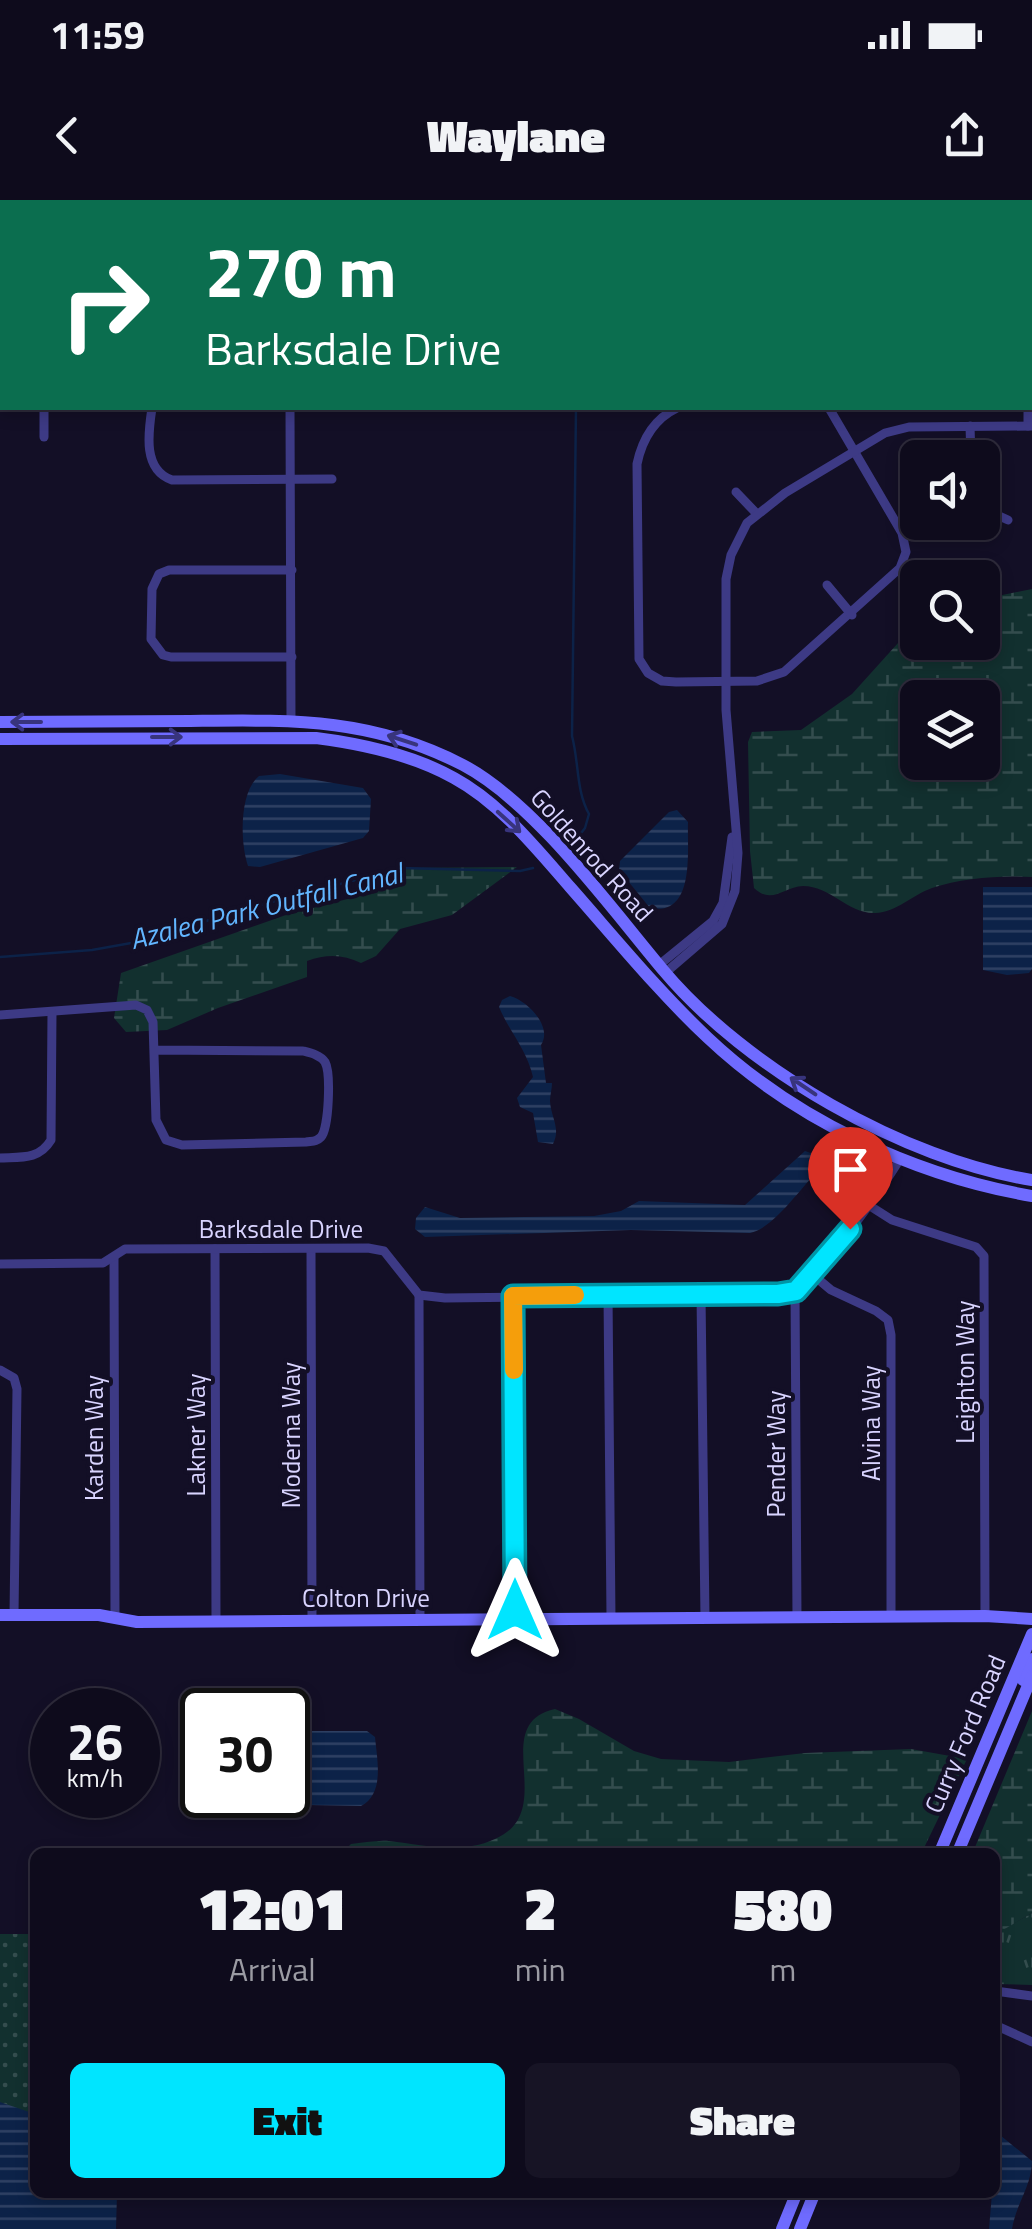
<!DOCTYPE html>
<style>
:root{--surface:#0e0b1c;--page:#171425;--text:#f1f3f6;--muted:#9b9ba3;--line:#2e2b3b;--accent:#00e5ff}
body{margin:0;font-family:"Titillium Web",sans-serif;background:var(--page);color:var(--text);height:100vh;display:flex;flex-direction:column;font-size:38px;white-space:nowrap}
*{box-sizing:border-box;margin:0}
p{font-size:32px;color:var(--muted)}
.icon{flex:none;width:55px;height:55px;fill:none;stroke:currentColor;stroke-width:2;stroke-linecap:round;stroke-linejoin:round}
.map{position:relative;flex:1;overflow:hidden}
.details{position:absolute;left:30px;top:1648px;width:970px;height:350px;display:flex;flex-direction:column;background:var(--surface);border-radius:15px;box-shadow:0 5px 15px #0003,0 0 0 2px var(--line)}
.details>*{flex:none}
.top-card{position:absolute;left:0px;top:0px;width:1032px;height:210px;box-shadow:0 5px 15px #0003,0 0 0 2px var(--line);background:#0b6e4f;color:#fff;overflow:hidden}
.fabs{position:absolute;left:900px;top:240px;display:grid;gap:20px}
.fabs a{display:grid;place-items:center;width:100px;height:100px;border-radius:15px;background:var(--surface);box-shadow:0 5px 15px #0003,0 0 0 2px var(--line);font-size:50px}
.speed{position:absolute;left:30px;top:1488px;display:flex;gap:20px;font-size:50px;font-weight:700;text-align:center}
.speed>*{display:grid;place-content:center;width:130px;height:130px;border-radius:50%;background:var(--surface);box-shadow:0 5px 15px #0003,0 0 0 2px var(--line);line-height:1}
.speed small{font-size:25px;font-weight:400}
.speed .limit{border:5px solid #111;border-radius:15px;background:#fff;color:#111}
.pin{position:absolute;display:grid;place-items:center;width:85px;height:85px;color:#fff;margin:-102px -42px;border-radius:50% 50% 50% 0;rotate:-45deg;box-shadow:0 0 10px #0007}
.pin .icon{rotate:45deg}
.me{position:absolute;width:110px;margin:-55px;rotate:0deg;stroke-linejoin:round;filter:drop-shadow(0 0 8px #0008)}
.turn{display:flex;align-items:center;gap:35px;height:210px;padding:0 40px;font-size:45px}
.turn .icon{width:130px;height:130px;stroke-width:2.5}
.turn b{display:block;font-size:70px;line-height:85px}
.eta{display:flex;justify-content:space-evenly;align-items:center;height:170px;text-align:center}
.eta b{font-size:60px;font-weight:800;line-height:70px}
.button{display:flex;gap:20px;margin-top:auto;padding:20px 40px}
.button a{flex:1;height:115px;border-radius:15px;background:var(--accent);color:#111;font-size:40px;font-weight:800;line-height:115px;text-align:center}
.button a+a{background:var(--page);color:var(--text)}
.status{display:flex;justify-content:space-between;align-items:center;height:70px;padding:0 50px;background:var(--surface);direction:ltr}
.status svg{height:28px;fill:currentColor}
header{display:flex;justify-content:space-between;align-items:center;height:130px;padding:0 40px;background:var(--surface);font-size:45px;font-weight:800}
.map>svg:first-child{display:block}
</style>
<div class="status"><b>11:59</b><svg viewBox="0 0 49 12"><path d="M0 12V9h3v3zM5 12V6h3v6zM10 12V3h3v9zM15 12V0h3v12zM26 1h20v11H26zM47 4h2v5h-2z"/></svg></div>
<header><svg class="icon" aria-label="back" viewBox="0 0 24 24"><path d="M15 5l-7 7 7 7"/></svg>Waylane<svg class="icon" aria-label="share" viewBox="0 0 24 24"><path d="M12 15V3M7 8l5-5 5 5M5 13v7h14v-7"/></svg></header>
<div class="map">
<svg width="1032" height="2029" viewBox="0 0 1032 2029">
<defs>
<pattern id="grass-tufts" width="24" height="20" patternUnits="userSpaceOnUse" patternTransform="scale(2.5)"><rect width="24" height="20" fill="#12302f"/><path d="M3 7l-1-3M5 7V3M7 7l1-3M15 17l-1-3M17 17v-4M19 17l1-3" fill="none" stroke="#344d4e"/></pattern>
<pattern id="wetland-marsh" width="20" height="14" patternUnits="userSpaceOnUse" patternTransform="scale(2.5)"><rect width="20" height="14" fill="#12302f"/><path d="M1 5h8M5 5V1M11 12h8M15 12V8" fill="none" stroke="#344d4e"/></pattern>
<pattern id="park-dots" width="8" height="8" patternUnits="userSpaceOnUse" patternTransform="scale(2.5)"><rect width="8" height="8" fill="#12302f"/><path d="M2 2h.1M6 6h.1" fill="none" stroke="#344d4e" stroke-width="1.8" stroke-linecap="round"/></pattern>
<pattern id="water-rules" width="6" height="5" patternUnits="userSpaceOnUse" patternTransform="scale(2.5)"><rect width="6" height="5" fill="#0c2248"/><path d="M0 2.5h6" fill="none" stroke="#2f4163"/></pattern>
</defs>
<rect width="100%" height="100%" fill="#130f26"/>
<path fill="url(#grass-tufts)" d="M 1032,1713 L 1032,1785 L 995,1784 L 995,1734 Z"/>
<g fill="url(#wetland-marsh)" fill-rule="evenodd">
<path d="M 1032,389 L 1032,677 C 1000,675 962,678 932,688 C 912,695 897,712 875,713 C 848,714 831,686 803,686 C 783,687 772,705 754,688 L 750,651 L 748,542 L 752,532 L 801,530 L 852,494 L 917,422 L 918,442 L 982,442 L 983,399 ZM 918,498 L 982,498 L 982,562 L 918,562 Z"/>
<path d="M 517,667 L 452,715 L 400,729 L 376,756 L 361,763 C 343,754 326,754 307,761 L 307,777 L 218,808 L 167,830 L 126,832 L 114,818 L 121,773 L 286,715 L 382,690 L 399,668 Z"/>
<path d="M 555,1509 L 579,1519 L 634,1551 L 661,1559 L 729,1562 L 805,1553 L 911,1549 L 967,1559 L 922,1652 L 343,1652 L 351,1644 C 363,1643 376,1640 389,1641 C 425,1645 460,1655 495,1639 C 560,1611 487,1524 555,1509 Z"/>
<path d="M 1032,1511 L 1032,1713 L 996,1734 L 995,1652 L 973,1652 Z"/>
</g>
<path fill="url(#park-dots)" d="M 0,1734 L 35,1734 L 35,1992 L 0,2029 Z"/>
<g fill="url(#water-rules)">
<path d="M 280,574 L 363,588 L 371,599 L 369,631 L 363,638 L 260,667 L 248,666 C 240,643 239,592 259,576 Z"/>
<path d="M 677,610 L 688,622 C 687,650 696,717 650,708 L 619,670 L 620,661 L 669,612 Z"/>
<path d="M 983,687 L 1032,687 L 1032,769 L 1029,773 L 1007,775 L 983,770 Z"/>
<path d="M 510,796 C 528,801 553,827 541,845 L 546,883 L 552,883 C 552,889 550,895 550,901 C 551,918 561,928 553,944 L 538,942 L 533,913 L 520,907 L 517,898 L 533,877 C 527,850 509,831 499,807 L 502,800 Z"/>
<path d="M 805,951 L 822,957 L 823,966 C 802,985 775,1028 750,1033 L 631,1030 L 425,1037 L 415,1029 L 416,1018 L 425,1007 L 460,1018 L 594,1016 L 621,1011 L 639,1001 L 745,1005 Z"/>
<path d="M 288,1531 L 367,1531 L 375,1537 C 377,1559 385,1594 361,1606 L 247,1604 L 244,1595 L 288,1595 Z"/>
<path d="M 0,1902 L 35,1914 L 35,1992 L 117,1993 L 116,2029 L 0,2029 Z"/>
<path d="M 995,1931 L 1032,1961 C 1032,1985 1016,2004 1012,2029 L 989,2029 L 992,1993 L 995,1992 Z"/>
</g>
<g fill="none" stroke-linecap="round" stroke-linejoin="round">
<g stroke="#0c2248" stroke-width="2.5">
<path d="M 576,0 L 576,2"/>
<path d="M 575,641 L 585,628 L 589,614 C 576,591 579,562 572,536 L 576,208"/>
<path d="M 0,757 L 92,750 L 148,740 L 234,712 L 401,668 L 520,671 L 533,668"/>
</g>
<g stroke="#3d3a85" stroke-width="9">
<path d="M 151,0 L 151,2"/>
<path d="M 718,0 L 721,2"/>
<path d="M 807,0 L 807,2"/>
<path d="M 45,2 L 45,0"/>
<path d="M 210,2 L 213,0"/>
<path d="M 419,2 L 425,0"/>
<path d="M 919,2 L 919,0"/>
<path d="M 1018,2 L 1018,0"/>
<path d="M 1030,8 L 1032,8"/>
<path d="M 0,103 L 2,103"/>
<path d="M 152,208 C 148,234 143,270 172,280 L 332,279"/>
<path d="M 290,208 L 291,520"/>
<path d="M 677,208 C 654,219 642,240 637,264 L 639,459 L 648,473 L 662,481 L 676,482 L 757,481 L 784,472 L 900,368 L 906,352 L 902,333 L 829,208"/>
<path d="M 970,226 L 971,258"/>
<path d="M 1028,226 L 1028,208"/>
<path d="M 44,237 L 44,208"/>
<path d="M 736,292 L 757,314"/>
<path d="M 982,294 L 997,315 L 1008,320"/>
<path d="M 292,370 L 169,370 L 159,374 L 152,389 L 151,439 L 163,455 L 171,457 L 292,457"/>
<path d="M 827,385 L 852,415"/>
<path d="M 659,765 L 713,721 L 723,703 L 732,637"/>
<path d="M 665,773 L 722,724 L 735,691 L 738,653 L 726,510 L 726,379 L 731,355 L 747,323 L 785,293 L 885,233 L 909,227 L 1032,226"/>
<path d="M 0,815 L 136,805 L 147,810 L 153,822 L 156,920 L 166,940 L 182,945 L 306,942 C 313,941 316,942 321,937 C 329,928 331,873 325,862 C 320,855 311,853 303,851 L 155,850"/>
<path d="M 0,958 C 21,957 39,960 51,940 L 52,813"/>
<path d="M 870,1006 L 892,1020 L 976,1047 L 984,1056 L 985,1416"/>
<path d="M 215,1049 L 216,1421"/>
<path d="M 311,1049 L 312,1421"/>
<path d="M 114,1057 L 115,1418"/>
<path d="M 0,1064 L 103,1063 L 125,1049 L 368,1048 L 384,1051 L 419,1095 L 445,1098 L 778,1094 C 783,1093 789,1093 794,1091 C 818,1080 884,985 900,959"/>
<path d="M 812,1074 L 831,1090 L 876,1111 L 888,1120 L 891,1135 L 891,1416"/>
<path d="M 795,1091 L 797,1417"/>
<path d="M 419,1095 L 420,1420"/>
<path d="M 608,1095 L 611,1418"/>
<path d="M 701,1095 L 705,1418"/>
<path d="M 513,1096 L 515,1419"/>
<path d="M 0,1170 L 14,1178 L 17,1189 L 14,1415"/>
<path d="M 995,1791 L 1032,1796"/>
<path d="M 995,1825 L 1032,1842"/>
</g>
<g stroke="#6f6bff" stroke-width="12">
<path d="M 0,522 C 63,522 126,521 190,521 C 290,520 370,517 463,565 C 535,603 610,707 663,770 C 746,869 905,960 1032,980"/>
<path d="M 0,539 L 316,538 C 363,544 413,555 454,578 C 500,603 536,648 570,687 C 615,738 658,791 708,838 C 795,920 915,976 1032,996"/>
<path d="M 0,1415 L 99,1415 L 137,1422 L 985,1416 L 1032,1419"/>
<path d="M 1023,1480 L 1032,1459"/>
<path d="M 940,1652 L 1032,1434"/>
<path d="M 958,1652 L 1032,1476"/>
<path d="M 782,2029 L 797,1992"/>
<path d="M 800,2029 L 815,1992"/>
</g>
</g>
<defs><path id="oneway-shaft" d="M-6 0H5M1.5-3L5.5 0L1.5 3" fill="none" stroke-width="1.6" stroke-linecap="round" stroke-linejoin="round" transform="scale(2.5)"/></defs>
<g stroke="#38347d">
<use href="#oneway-shaft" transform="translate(26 522) rotate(180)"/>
<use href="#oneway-shaft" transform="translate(167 537)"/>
<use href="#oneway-shaft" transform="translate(402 540) rotate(-162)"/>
<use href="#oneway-shaft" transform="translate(509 622) rotate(42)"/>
<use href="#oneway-shaft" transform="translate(803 886) rotate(-146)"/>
</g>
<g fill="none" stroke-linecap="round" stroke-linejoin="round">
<defs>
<path id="route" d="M 515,1410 L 513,1096 L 778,1094 L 796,1091 L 850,1029"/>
</defs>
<use href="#route" stroke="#0095a6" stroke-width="25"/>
<use href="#route" stroke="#00e5ff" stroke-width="18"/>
<path stroke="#f59e0b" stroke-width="18" d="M 514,1170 L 513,1096 L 575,1095"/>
</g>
<g text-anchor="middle" stroke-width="8" stroke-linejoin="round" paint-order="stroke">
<g font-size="25" fill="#d9d4ff" stroke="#130f26">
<text transform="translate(592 655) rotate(48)" y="9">Goldenrod Road</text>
<text x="281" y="1038">Barksdale Drive</text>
<text transform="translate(965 1172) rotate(-90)" y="9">Leighton Way</text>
<text transform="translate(871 1223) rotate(-90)" y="9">Alvina Way</text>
<text transform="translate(196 1235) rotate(-90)" y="9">Lakner Way</text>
<text transform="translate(291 1235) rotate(-90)" y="9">Moderna Way</text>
<text transform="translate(94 1238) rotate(-90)" y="9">Karden Way</text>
<text transform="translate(776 1254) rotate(-90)" y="9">Pender Way</text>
<text x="366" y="1407">Colton Drive</text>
<text transform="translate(965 1534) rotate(-67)" y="9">Curry Ford Road</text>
</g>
<g font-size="28" font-style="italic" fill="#62b6ff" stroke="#130f26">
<text transform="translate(266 706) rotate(-14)" y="10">Azalea Park Outfall Canal</text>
</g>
</g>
</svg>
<div class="fabs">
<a><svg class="icon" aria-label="sound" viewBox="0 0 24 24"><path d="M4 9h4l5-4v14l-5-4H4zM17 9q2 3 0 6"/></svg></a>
<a><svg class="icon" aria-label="search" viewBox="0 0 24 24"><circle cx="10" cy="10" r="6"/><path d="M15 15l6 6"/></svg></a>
<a><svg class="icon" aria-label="layers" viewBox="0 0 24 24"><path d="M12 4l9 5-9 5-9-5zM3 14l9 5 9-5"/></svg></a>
</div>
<div class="speed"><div>26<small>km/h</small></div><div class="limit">30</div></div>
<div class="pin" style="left:850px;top:1029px;background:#d93025"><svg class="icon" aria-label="arrive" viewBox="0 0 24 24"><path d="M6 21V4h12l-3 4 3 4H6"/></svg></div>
<svg class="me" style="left:515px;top:1410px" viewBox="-20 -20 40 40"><path d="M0-17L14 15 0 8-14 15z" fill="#00e5ff" stroke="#fff" stroke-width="4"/></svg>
<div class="top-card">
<div class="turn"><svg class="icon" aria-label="right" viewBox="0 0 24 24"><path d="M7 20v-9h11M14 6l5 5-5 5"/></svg><div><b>270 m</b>Barksdale Drive</div></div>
</div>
<section class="details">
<div class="eta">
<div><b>12:01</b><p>Arrival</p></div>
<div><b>2</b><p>min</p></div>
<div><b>580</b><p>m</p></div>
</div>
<div class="button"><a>Exit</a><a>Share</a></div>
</section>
</div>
